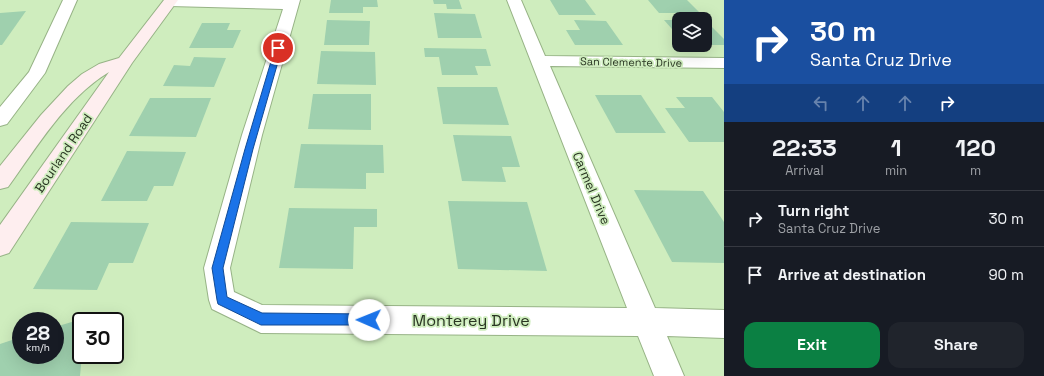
<!DOCTYPE html>
<style>
:root{--surface:#171b24;--page:#20242c;--text:#f1f3f6;--muted:#9ea1a6;--line:#363941;--accent:#0b8043}
body{margin:0;font-family:"Space Grotesk",sans-serif;background:var(--page);color:var(--text);height:100vh;display:flex;flex-direction:column;font-size:15px;white-space:nowrap}
*{box-sizing:border-box;margin:0}
p{font-size:13px;color:var(--muted)}
.icon{flex:none;width:22px;height:22px;fill:none;stroke:currentColor;stroke-width:2;stroke-linecap:round;stroke-linejoin:round}
.map{position:relative;flex:1;overflow:hidden}
.drawer{display:flex;flex-direction:column;background:var(--surface);width:320px}
.drawer>*{flex:none}
.guide{background:#1a4fa0;color:#fff;overflow:hidden}
.buttons{position:absolute;left:672px;top:12px;display:grid;gap:8px}
.buttons a{display:grid;place-items:center;width:40px;height:40px;border-radius:8px;background:var(--surface);box-shadow:0 4px 16px #0002;font-size:20px}
.speed{position:absolute;left:12px;top:312px;display:flex;gap:8px;font-size:20px;font-weight:700;text-align:center}
.speed>*{display:grid;place-content:center;width:52px;height:52px;border-radius:50%;background:var(--surface);box-shadow:0 4px 16px #0002;line-height:1}
.speed small{font-size:10px;font-weight:400}
.speed .limit{border:2px solid #111;border-radius:6px;background:#fff;color:#111}
.pin{position:absolute;display:grid;place-items:center;width:34px;height:34px;color:#fff;margin:-17px;border:2px solid #fff;border-radius:50%;box-shadow:0 1px 4px #0007}
.me{position:absolute;width:44px;margin:-22px;rotate:271deg;stroke-linejoin:round;filter:drop-shadow(0 0 3px #0008)}
.turn{display:flex;align-items:center;gap:14px;height:84px;padding:0 20px;font-size:18px}
.turn .icon{width:52px;height:52px;stroke-width:2.5}
.turn b{display:block;font-size:28px;line-height:34px}
.lanes{display:flex;align-items:center;height:38px;padding:0 20px;background:#0003;justify-content:center;gap:20px;direction:ltr}
.lanes .off{opacity:.35}
.eta{display:flex;justify-content:space-evenly;align-items:center;height:68px;text-align:center}
.eta b{font-size:24px;font-weight:800;line-height:28px}
.cta{display:flex;gap:8px;margin-top:auto;padding:8px 20px}
.cta a{flex:1;height:46px;border-radius:12px;background:var(--accent);color:#fff;font-size:16px;font-weight:800;line-height:46px;text-align:center}
.cta a+a{background:var(--page);color:var(--text)}
ul{padding:0;list-style:none}
li{display:flex;align-items:center;gap:12px;height:56px;padding:0 20px;border-top:1px solid var(--line)}
li div{flex:1}
li b{display:block;font-size:15px}
li em{font-style:normal}
main{display:flex;flex:1;min-height:0}
.map>svg:first-child{display:block}
</style>
<main>
<div class="map">
<svg width="724" height="376" viewBox="0 0 724 376">
<rect width="100%" height="100%" fill="#cfedbe"/>
<g fill="#9fd0ae">
<path d="M 331,0 L 377,0 L 378,7 L 363,7 L 363,13 L 329,13 Z"/>
<path d="M 433,0 L 459,0 L 462,9 L 447,9 L 446,4 L 434,4 Z"/>
<path d="M 550,0 L 585,0 L 596,15 L 559,15 Z"/>
<path d="M 648,0 L 687,0 L 700,13 L 659,13 Z"/>
<path d="M 26,11 L 2,45 L 0,45 L 0,13 Z"/>
<path d="M 434,13 L 475,14 L 482,38 L 438,38 Z"/>
<path d="M 327,20 L 370,21 L 369,45 L 324,45 Z"/>
<path d="M 574,20 L 606,21 L 623,45 L 575,45 L 566,30 L 580,30 Z"/>
<path d="M 664,20 L 679,20 L 679,37 Z"/>
<path d="M 705,20 L 724,39 L 724,45 L 705,45 Z"/>
<path d="M 202,23 L 230,23 L 227,30 L 241,30 L 233,48 L 189,48 Z"/>
<path d="M 424,48 L 486,49 L 491,66 L 475,66 L 478,75 L 442,75 L 439,57 L 425,57 Z"/>
<path d="M 321,51 L 375,52 L 376,85 L 317,84 Z"/>
<path d="M 194,57 L 226,58 L 214,87 L 163,86 L 174,65 L 190,66 Z"/>
<path d="M 437,87 L 497,87 L 509,125 L 443,124 Z"/>
<path d="M 313,94 L 371,94 L 371,130 L 308,129 Z"/>
<path d="M 595,95 L 641,95 L 666,133 L 616,133 Z"/>
<path d="M 676,97 L 712,97 L 724,112 L 724,142 L 689,142 L 665,108 L 685,108 Z"/>
<path d="M 150,98 L 211,98 L 196,137 L 129,136 Z"/>
<path d="M 453,135 L 511,136 L 520,167 L 502,167 L 506,182 L 462,181 Z"/>
<path d="M 301,144 L 383,145 L 384,173 L 366,173 L 366,189 L 294,188 Z"/>
<path d="M 127,151 L 186,152 L 173,186 L 154,186 L 147,201 L 101,201 Z"/>
<path d="M 634,190 L 703,191 L 724,222 L 724,263 L 672,262 Z"/>
<path d="M 448,201 L 527,202 L 547,271 L 458,269 Z"/>
<path d="M 289,208 L 377,209 L 377,227 L 354,227 L 353,269 L 279,268 Z"/>
<path d="M 71,222 L 149,223 L 133,263 L 109,263 L 97,290 L 33,289 Z"/>
<path d="M 85,318 L 84,321 L 81,321 L 82,355 L 80,376 L 0,376 L 0,344 L 21,337 L 21,355 L 55,355 L 55,327 Z"/>
</g>
<g fill="none" stroke-linecap="round" stroke-linejoin="round">
<defs>
<g id="street">
<path d="M 63,0 L 77,0 L 45,73 L 7,124 L 0,126 L 0,107 L 29,72 Z"/>
<path d="M 165,0 L 300,0 L 262,135 L 230,268 L 234,292 L 262,305 L 627,308 L 507,0 L 521,0 L 545,56 L 724,58 L 724,68 L 550,66 L 655,308 L 724,310 L 724,338 L 667,336 L 684,376 L 654,376 L 638,336 L 261,333 L 212,309 L 209,300 L 204,268 L 242,135 L 283,9 L 170,6 L 165,5 L 163,2 Z"/>
</g>
<path id="secondary" d="M 164,0 L 178,0 L 132,63 L 9,253 L 0,256 L 0,225 L 109,72 C 65,99 37,147 8,187 L 0,189 L 0,166 L 41,115 L 68,86 L 82,74 L 99,64 L 119,58 Z"/>
</defs>
<use href="#street" stroke="#97b386" stroke-width="2"/>
<use href="#secondary" stroke="#97b386" stroke-width="2"/>
<use href="#street" fill="#fff" fill-rule="evenodd"/>
<use href="#secondary" fill="#feeeef" fill-rule="evenodd"/>
</g>
<path fill="#1a73e8" stroke="#114b97" d="M 278,46 L 282,48 L 253,149 L 223,268 L 227,297 L 262,313 L 369,314 L 373,316 L 375,320 L 373,324 L 369,325 L 261,325 L 218,304 L 217,300 L 212,268 L 245,149 L 275,48 Z"/>
<g text-anchor="middle" stroke-width="3.5" stroke-linejoin="round" paint-order="stroke">
<g font-size="11" fill="#293522" stroke="#cfedbe">
<text transform="translate(631 62) rotate(1)" y="4">San Clemente Drive</text>
</g>
<g font-size="13" fill="#293522" stroke="#cfedbe">
<text transform="translate(63 153) rotate(-56)" y="5">Bourland Road</text>
<text transform="translate(592 188) rotate(67)" y="5">Carmel Drive</text>
</g>
<g font-size="16" fill="#293522" stroke="#cfedbe">
<text x="471" y="326">Monterey Drive</text>
</g>
</g>
</svg>
<div class="buttons">
<a><svg class="icon" aria-label="layers" viewBox="0 0 24 24"><path d="M12 4l9 5-9 5-9-5zM3 14l9 5 9-5"/></svg></a>
</div>
<div class="speed"><div>28<small>km/h</small></div><div class="limit">30</div></div>
<div class="pin" style="left:278px;top:48px;background:#d93025"><svg class="icon" aria-label="arrive" viewBox="0 0 24 24"><path d="M6 21V4h12l-3 4 3 4H6"/></svg></div>
<svg class="me" style="left:369px;top:320px" viewBox="-20 -20 40 40"><circle r="19" fill="#fff"/><path d="M0-13L10 11 0 6-10 11z" fill="#1a73e8"/></svg>
</div>
<section class="drawer">
<div class="guide">
<div class="turn"><svg class="icon" aria-label="right" viewBox="0 0 24 24"><path d="M7 20v-9h11M14 6l5 5-5 5"/></svg><div><b>30 m</b>Santa Cruz Drive</div></div>
<div class="lanes"><svg class="icon off" aria-label="left" viewBox="0 0 24 24"><path d="M17 20v-9H6M10 6l-5 5 5 5"/></svg><svg class="icon off" aria-label="ahead" viewBox="0 0 24 24"><path d="M12 20V5M6 11l6-6 6 6"/></svg><svg class="icon off" aria-label="ahead" viewBox="0 0 24 24"><path d="M12 20V5M6 11l6-6 6 6"/></svg><svg class="icon" aria-label="right" viewBox="0 0 24 24"><path d="M7 20v-9h11M14 6l5 5-5 5"/></svg></div>
</div>
<div class="eta">
<div><b>22:33</b><p>Arrival</p></div>
<div><b>1</b><p>min</p></div>
<div><b>120</b><p>m</p></div>
</div>
<ul>
<li><svg class="icon" aria-label="right" viewBox="0 0 24 24"><path d="M7 20v-9h11M14 6l5 5-5 5"/></svg><div><b>Turn right</b><p>Santa Cruz Drive</p></div><em>30 m</em></li>
<li><svg class="icon" aria-label="arrive" viewBox="0 0 24 24"><path d="M6 21V4h12l-3 4 3 4H6"/></svg><div><b>Arrive at destination</b></div><em>90 m</em></li>
</ul>
<div class="cta"><a>Exit</a><a>Share</a></div>
</section>
</main>
